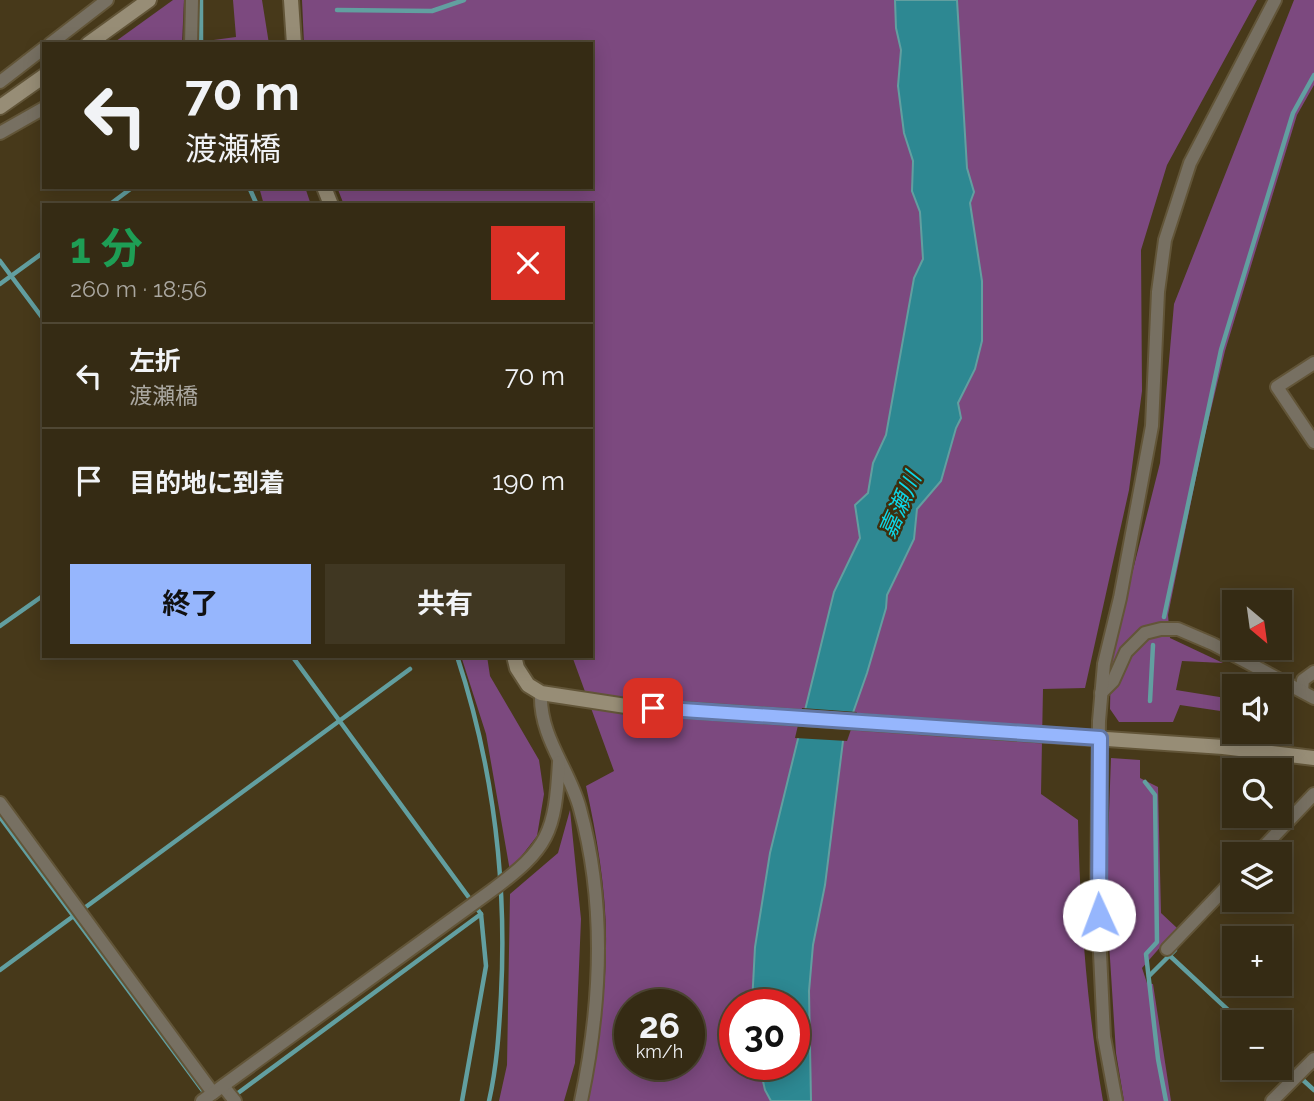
<!DOCTYPE html>
<html lang="ja">
<meta charset="utf-8">
<style>
:root{--surface:#352b14;--page:#403722;--text:#f1f3f6;--muted:#aaa7a0;--line:#4f4734;--accent:#96b6fd}
body{margin:0;font-family:Raleway,"Noto Sans JP",sans-serif;background:var(--page);color:var(--text);height:100vh;display:flex;flex-direction:column;font-size:26px;white-space:nowrap}
*{box-sizing:border-box;margin:0}
p{font-size:23px;color:var(--muted)}
.icon{flex:none;width:38px;height:38px;fill:none;stroke:currentColor;stroke-width:2;stroke-linecap:round;stroke-linejoin:round}
.map{position:relative;flex:1;overflow:hidden}
.drawer{position:absolute;left:42px;top:203px;width:551px;height:455px;display:flex;flex-direction:column;background:var(--surface);border-radius:0px;box-shadow:0 4px 18px #0003,0 0 0 2px var(--line)}
.drawer>*{flex:none}
.top-card{position:absolute;left:42px;top:42px;width:551px;height:147px;border-radius:0px;box-shadow:0 4px 18px #0003,0 0 0 2px var(--line);background:#352b14;color:var(--text);overflow:hidden}
.needle{width:46px;rotate:151deg}
.controls{position:absolute;left:1222px;top:590px;display:grid;gap:14px}
.controls a{display:grid;place-items:center;width:70px;height:70px;border-radius:0px;background:var(--surface);box-shadow:0 4px 18px #0003,0 0 0 2px var(--line);font-size:35px}
.speed{position:absolute;left:614px;top:989px;display:flex;gap:14px;font-size:35px;font-weight:700;text-align:center}
.speed>*{display:grid;place-content:center;width:91px;height:91px;border-radius:50%;background:var(--surface);box-shadow:0 4px 18px #0003,0 0 0 2px var(--line);line-height:1}
.speed small{font-size:18px;font-weight:400}
.speed .limit{border:10px solid #d22;background:#fff;color:#111}
.pin{position:absolute;display:grid;place-items:center;width:60px;height:60px;color:#fff;margin:-30px;border-radius:14px;box-shadow:0 4px 10px #0006}
.me{position:absolute;width:77px;margin:-38px;rotate:358deg;stroke-linejoin:round;filter:drop-shadow(0 0 5px #0008)}
.turn{display:flex;align-items:center;gap:24px;height:147px;padding:0 28px;font-size:32px}
.turn .icon{width:91px;height:91px;stroke-width:2.5}
.turn b{display:block;font-size:49px;line-height:60px}
.round{display:grid;place-items:center;flex:none;width:74px;height:74px;border-radius:0px;background:var(--page)}
.head{display:flex;align-items:center;justify-content:space-between;height:119px;padding:0 28px}
h1{font-size:42px;font-weight:700;line-height:52px;color:#1e9e55}
.cta{display:flex;gap:14px;margin-top:auto;padding:14px 28px}
.cta a{flex:1;height:80px;border-radius:0px;background:var(--accent);color:#111;font-size:28px;font-weight:700;line-height:80px;text-align:center}
.cta a+a{background:var(--page);color:var(--text)}
ul{padding:0;list-style:none}
li{display:flex;align-items:center;gap:21px;height:105px;padding:0 28px;border-top:2px solid var(--line)}
li div{flex:1}
li b{display:block;font-size:26px}
li em{font-style:normal}
.map>svg:first-child{display:block}
</style>
<div class="map">
<svg width="1314" height="1101" viewBox="0 0 1314 1101">
<rect width="100%" height="100%" fill="#47391a"/>
<g fill="#7c497f" fill-rule="evenodd">
<path d="M 173,0 L 184,0 L 182,44 L 112,44 Z"/>
<path d="M 233,0 L 262,0 L 269,44 L 208,44 L 206,41 L 236,37 Z"/>
<path d="M 302,0 L 1257,0 L 1167,165 L 1141,250 L 1142,391 L 1129,490 L 1085,688 L 1043,689 L 1041,794 L 1078,820 C 1080,915 1087,1008 1103,1101 L 587,1101 C 597,1050 606,999 606,946 C 607,894 597,837 586,786 L 614,771 L 572,656 L 592,656 L 592,205 L 344,205 L 337,187 L 592,187 L 592,44 L 304,44 ZM 630,1004 L 690,1004 L 690,1064 L 630,1064 ZM 735,1004 L 794,1004 L 794,1064 L 735,1064 Z"/>
<path d="M 1294,0 L 1314,0 L 1314,85 L 1297,115 L 1225,351 L 1203,443 L 1168,615 L 1170,638 L 1223,663 L 1182,661 L 1176,690 L 1232,699 L 1234,713 L 1180,705 L 1173,722 L 1119,722 L 1110,709 L 1111,657 L 1160,463 L 1174,304 Z"/>
<path d="M 259,187 L 305,187 L 311,205 L 264,205 Z"/>
<path d="M 461,656 L 487,656 L 490,676 L 539,760 L 544,794 L 537,836 L 510,871 L 486,734 Z"/>
<path d="M 1111,758 L 1140,760 L 1140,778 L 1158,787 L 1161,913 L 1177,928 L 1142,968 L 1147,983 L 1153,984 L 1171,1101 L 1124,1101 L 1116,1053 L 1106,895 Z"/>
<path d="M 570,810 L 581,919 L 575,1063 L 564,1101 L 499,1101 L 507,1065 L 510,894 L 558,853 Z"/>
</g>
<path fill="#2d8892" stroke="#629fa0" stroke-width="2" d="M 895,0 L 957,0 L 967,168 L 974,192 L 970,203 L 982,281 L 982,341 L 975,369 L 958,403 L 961,418 L 956,428 L 941,481 L 917,509 L 914,539 L 887,595 L 886,608 L 867,673 L 843,741 L 825,885 L 813,945 L 809,991 L 811,1101 L 771,1101 L 765,1090 L 759,1064 L 794,1064 L 794,1004 L 752,1004 L 755,947 L 770,853 L 834,592 L 860,538 L 855,505 L 868,493 L 873,463 L 886,435 L 914,278 L 923,259 L 920,212 L 912,191 L 913,161 L 904,133 L 898,86 L 901,50 L 896,28 Z"/>
<path fill="#47391a" d="M 802,708 L 857,712 L 847,741 L 795,738 Z"/>
<g fill="none" stroke-linecap="round" stroke-linejoin="round">
<g stroke="#629fa0" stroke-width="4.5">
<path d="M 201,0 L 201,44"/>
<path d="M 337,10 L 432,11 L 464,0"/>
<path d="M 249,187 L 257,205"/>
<path d="M 109,205 L 133,187"/>
<path d="M 0,261 L 44,320"/>
<path d="M 0,284 L 44,252"/>
<path d="M 1164,617 L 1221,350 L 1293,113 L 1314,75"/>
<path d="M 0,626 L 44,595"/>
<path d="M 457,656 C 493,766 507,880 501,995 C 499,1031 497,1066 489,1101"/>
<path d="M 1150,701 L 1153,645"/>
<path d="M 1145,782 L 1155,795 L 1157,942 L 1146,954 L 1158,1059 L 1166,1101"/>
<path d="M 0,817 L 206,1095"/>
<path d="M 1169,955 L 1241,1022"/>
<path d="M 0,970 L 410,669"/>
<path d="M 1149,976 L 1175,950"/>
<path d="M 1279,1058 L 1293,1071"/>
<path d="M 1303,1080 L 1314,1090"/>
<path d="M 234,1096 L 481,914 L 292,656"/>
<path d="M 462,1101 L 486,966 L 481,914"/>
</g>
<defs>
<g id="street">
<path d="M 50,44 L 107,0"/>
<path d="M 191,44 L 192,0"/>
<path d="M 0,82 L 44,48"/>
<path d="M 0,133 L 44,108"/>
<path d="M 1314,363 L 1277,387 L 1314,442"/>
<path d="M 1302,691 L 1303,680 L 1314,672"/>
<path d="M 541,693 C 539,737 570,770 580,809 C 606,903 601,1006 581,1101"/>
<path d="M 1101,693 L 1113,681 L 1126,652 L 1145,633 L 1161,629 L 1178,629 L 1213,644 L 1314,698"/>
<path d="M 0,803 L 213,1093"/>
<path d="M 1257,854 L 1314,794"/>
<path d="M 1167,949 L 1234,879"/>
<path d="M 223,1086 L 235,1101"/>
<path d="M 202,1101 L 491,891 C 549,848 555,833 559,762"/>
<path d="M 1116,1101 L 1104,1037 L 1097,890 L 1099,721 L 1104,664 L 1120,598 L 1152,426 L 1158,292 L 1165,240 L 1190,163 L 1275,0"/>
<path d="M 1272,1101 L 1314,1059"/>
</g>
<g id="secondary">
<path d="M 291,0 L 294,44"/>
<path d="M 88,44 L 149,0"/>
<path d="M 0,107 L 44,76"/>
<path d="M 324,187 L 331,205"/>
<path d="M 514,656 L 517,668 L 528,685 L 541,693 L 626,706 L 1223,747 L 1314,758"/>
</g>
</defs>
<use href="#street" stroke="#625538" stroke-width="16"/>
<use href="#secondary" stroke="#625538" stroke-width="18"/>
<use href="#street" stroke="#777062" stroke-width="12"/>
<use href="#secondary" stroke="#978d76" stroke-width="14"/>
</g>
<g fill="none" stroke-linecap="round" stroke-linejoin="round">
<defs>
<path id="route" d="M 653,708 L 1100,738 L 1099,915"/>
</defs>
<use href="#route" stroke="#6276a4" stroke-width="18"/>
<use href="#route" stroke="#96b6fd" stroke-width="12"/>
</g>
<g text-anchor="middle" stroke-width="5" stroke-linejoin="round" paint-order="stroke">
<g font-size="23" font-style="italic" fill="#0cd7e8" stroke="#3d2f0f">
<text transform="translate(900 505) rotate(-66)" y="8">嘉瀬川</text>
</g>
</g>
</svg>
<div class="controls">
<a><svg class="needle" viewBox="-14 -14 28 28"><path d="M0-13l5 13h-10z" fill="#e53935"/><path d="M0 13l5-13h-10z" fill="#aaa7a0"/></svg></a>
<a><svg class="icon" aria-label="sound" viewBox="0 0 24 24"><path d="M4 9h4l5-4v14l-5-4H4zM17 9q2 3 0 6"/></svg></a>
<a><svg class="icon" aria-label="search" viewBox="0 0 24 24"><circle cx="10" cy="10" r="6"/><path d="M15 15l6 6"/></svg></a>
<a><svg class="icon" aria-label="layers" viewBox="0 0 24 24"><path d="M12 4l9 5-9 5-9-5zM3 14l9 5 9-5"/></svg></a>
<a>+</a>
<a>−</a>
</div>
<div class="speed"><div>26<small>km/h</small></div><div class="limit">30</div></div>
<div class="pin" style="left:653px;top:708px;background:#d93025"><svg class="icon" aria-label="arrive" viewBox="0 0 24 24"><path d="M6 21V4h12l-3 4 3 4H6"/></svg></div>
<svg class="me" style="left:1099px;top:915px" viewBox="-20 -20 40 40"><circle r="19" fill="#fff"/><path d="M0-13L10 11 0 6-10 11z" fill="#96b6fd"/></svg>
<div class="top-card">
<div class="turn"><svg class="icon" aria-label="left" viewBox="0 0 24 24"><path d="M17 20v-9H6M10 6l-5 5 5 5"/></svg><div><b>70 m</b>渡瀬橋</div></div>
</div>
<section class="drawer">
<div class="head"><div><h1>1 分</h1><p>260 m · 18:56</p></div><a class="round" style="background:#d93025;color:#fff"><svg class="icon" aria-label="close" viewBox="0 0 24 24"><path d="M6 6l12 12M18 6L6 18"/></svg></a></div>
<ul>
<li><svg class="icon" aria-label="left" viewBox="0 0 24 24"><path d="M17 20v-9H6M10 6l-5 5 5 5"/></svg><div><b>左折</b><p>渡瀬橋</p></div><em>70 m</em></li>
<li><svg class="icon" aria-label="arrive" viewBox="0 0 24 24"><path d="M6 21V4h12l-3 4 3 4H6"/></svg><div><b>目的地に到着</b></div><em>190 m</em></li>
</ul>
<div class="cta"><a>終了</a><a>共有</a></div>
</section>
</div>
